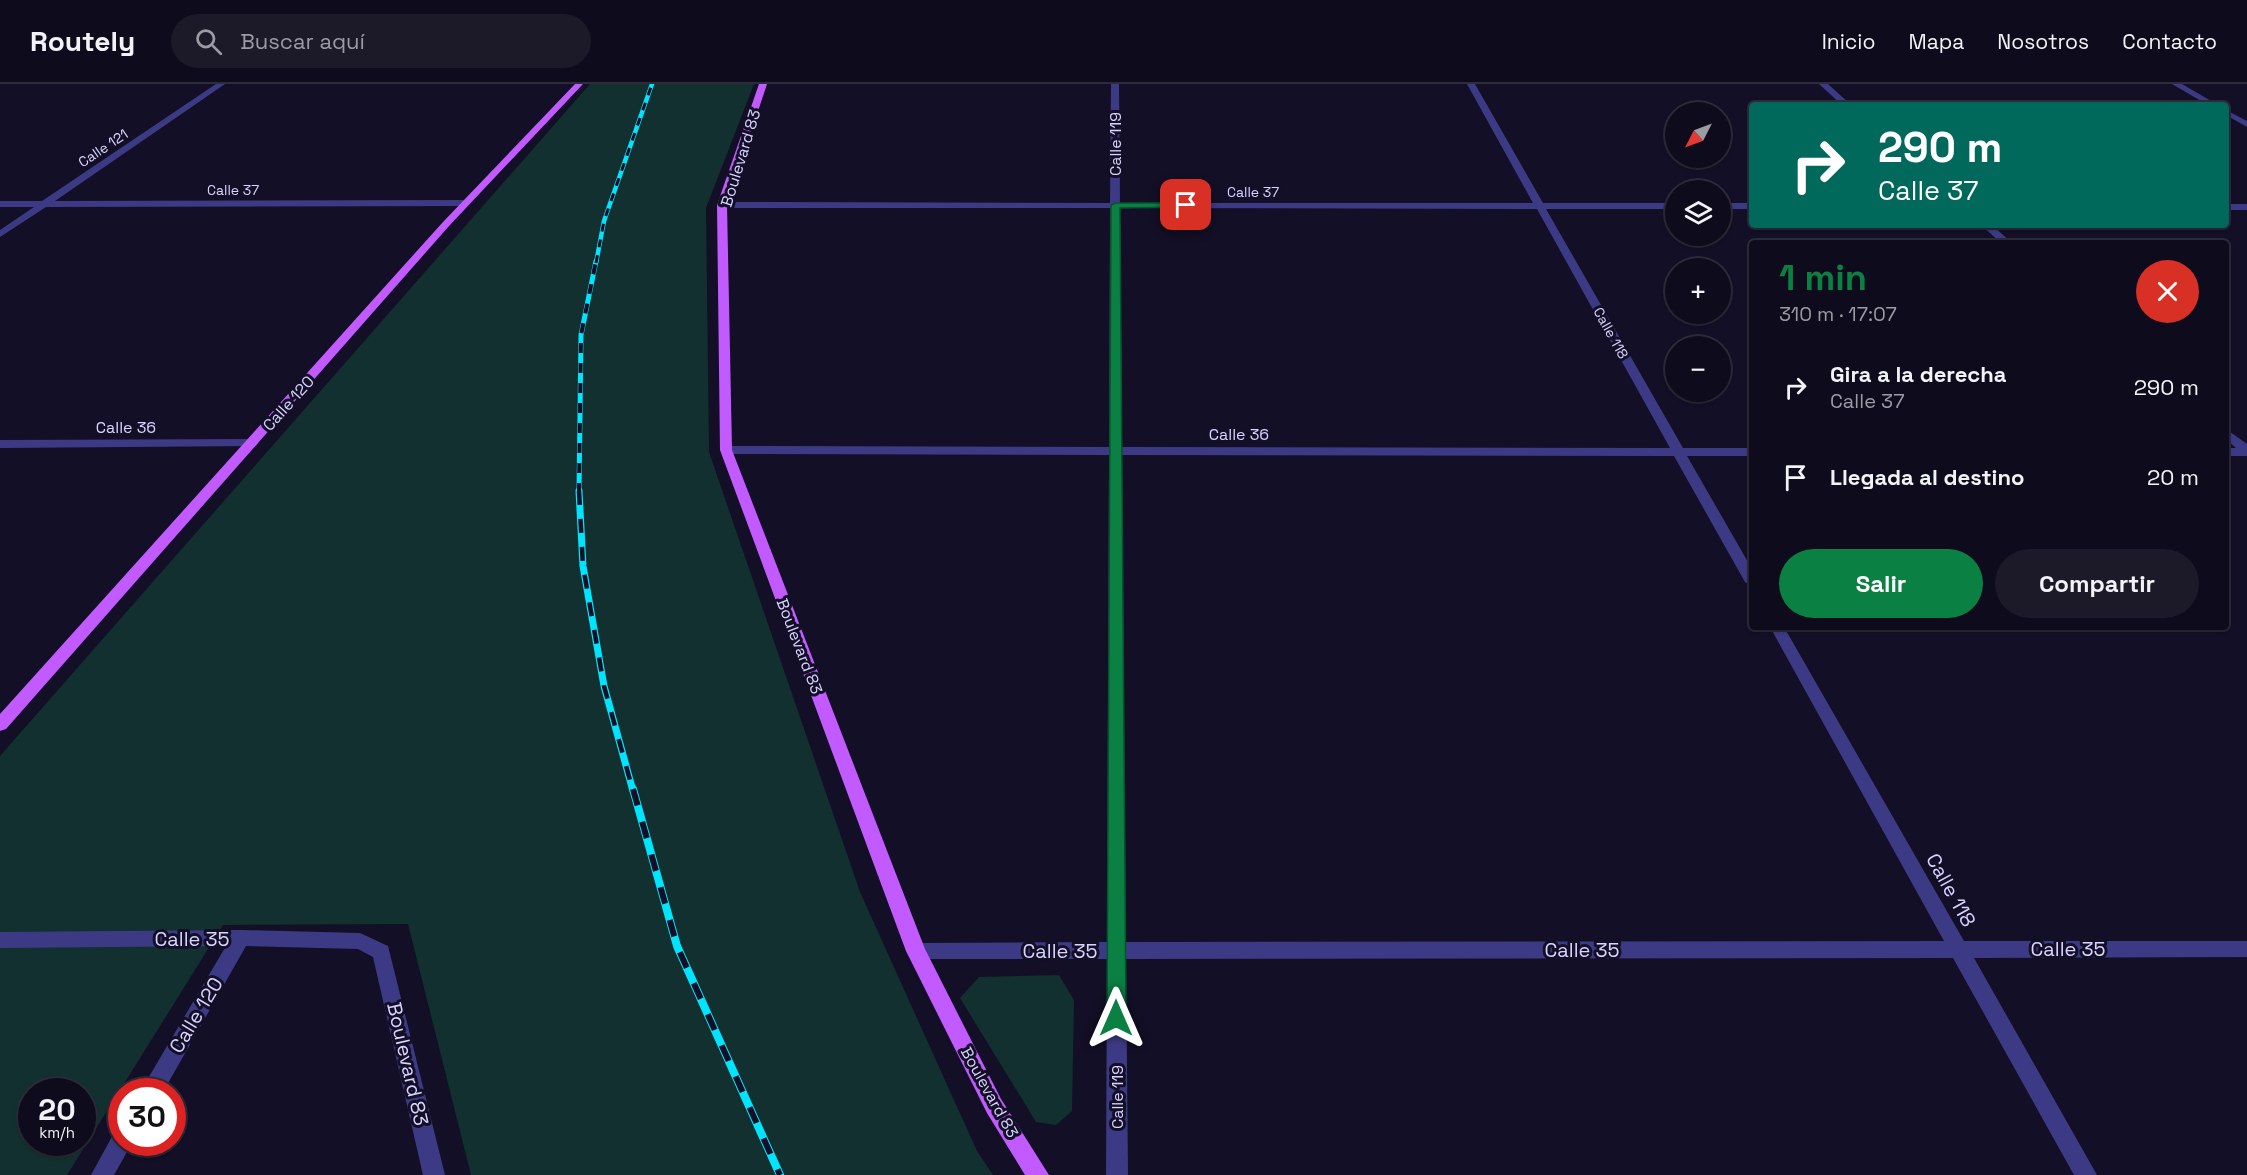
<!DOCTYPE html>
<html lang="es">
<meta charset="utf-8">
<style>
:root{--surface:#0e0b1c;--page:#1c1929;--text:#f1f3f6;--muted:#9b9ba3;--line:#2e2b3b;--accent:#0b8043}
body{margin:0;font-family:"Space Grotesk",sans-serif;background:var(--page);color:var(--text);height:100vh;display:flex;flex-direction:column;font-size:22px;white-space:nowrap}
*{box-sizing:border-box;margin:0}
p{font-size:20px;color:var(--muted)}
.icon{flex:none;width:33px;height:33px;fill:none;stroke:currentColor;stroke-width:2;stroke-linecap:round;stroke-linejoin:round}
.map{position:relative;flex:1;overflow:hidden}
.side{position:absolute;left:1749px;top:156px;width:480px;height:390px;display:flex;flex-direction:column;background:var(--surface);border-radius:6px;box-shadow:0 2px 4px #0004,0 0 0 2px var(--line)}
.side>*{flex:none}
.hud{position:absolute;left:1749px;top:18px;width:480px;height:126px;border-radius:6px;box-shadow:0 2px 4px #0004,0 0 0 2px var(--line);background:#00695c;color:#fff;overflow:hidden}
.needle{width:39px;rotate:228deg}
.controls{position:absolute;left:1665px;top:18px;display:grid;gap:12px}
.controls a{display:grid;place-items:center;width:66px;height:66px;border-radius:50%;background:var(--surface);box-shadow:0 2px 4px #0004,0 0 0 2px var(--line);font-size:30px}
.speed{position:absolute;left:18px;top:994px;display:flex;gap:12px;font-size:30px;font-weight:700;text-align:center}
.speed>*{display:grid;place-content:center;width:78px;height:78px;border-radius:50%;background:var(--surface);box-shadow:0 2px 4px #0004,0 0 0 2px var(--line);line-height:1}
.speed small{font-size:15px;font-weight:400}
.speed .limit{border:9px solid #d22;background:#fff;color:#111}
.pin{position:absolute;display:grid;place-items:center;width:51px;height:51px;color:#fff;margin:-26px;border-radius:12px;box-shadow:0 3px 9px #0006}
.me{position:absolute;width:66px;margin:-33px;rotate:0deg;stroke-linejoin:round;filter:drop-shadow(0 0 4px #0008)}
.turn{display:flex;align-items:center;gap:21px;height:126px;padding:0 30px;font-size:27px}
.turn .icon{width:78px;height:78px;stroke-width:2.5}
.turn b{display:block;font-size:42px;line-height:51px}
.round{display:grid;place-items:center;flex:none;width:63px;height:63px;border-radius:32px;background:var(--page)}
.overview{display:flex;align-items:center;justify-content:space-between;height:102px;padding:0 30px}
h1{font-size:36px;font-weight:800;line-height:45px;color:var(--accent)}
.action{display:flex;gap:12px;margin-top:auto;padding:12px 30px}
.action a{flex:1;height:69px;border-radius:36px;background:var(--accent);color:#fff;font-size:24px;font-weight:800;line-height:69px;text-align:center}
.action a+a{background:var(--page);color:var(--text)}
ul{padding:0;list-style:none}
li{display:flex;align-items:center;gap:18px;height:90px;padding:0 30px}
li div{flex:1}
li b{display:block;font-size:22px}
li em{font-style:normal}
header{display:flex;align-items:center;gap:36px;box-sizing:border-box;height:84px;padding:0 30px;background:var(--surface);border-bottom:2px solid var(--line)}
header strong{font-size:28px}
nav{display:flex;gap:33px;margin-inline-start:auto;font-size:21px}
.search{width:420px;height:54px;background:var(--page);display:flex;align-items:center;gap:15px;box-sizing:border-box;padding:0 21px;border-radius:33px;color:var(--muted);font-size:22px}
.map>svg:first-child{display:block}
</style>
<header>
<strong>Routely</strong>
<div class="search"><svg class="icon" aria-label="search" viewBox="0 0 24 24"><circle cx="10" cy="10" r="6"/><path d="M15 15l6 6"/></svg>Buscar aquí</div>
<nav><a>Inicio</a><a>Mapa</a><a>Nosotros</a><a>Contacto</a></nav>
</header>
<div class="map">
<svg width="2247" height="1091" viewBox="0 0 2247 1091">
<rect width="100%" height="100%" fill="#130f26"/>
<g fill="#12302f" fill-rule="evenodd">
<path d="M 590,0 L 754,0 L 706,124 L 709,368 L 860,808 L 977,1067 L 993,1091 L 471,1091 L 408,840 L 223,841 L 67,1091 L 0,1091 L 0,672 ZM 32,1008 L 82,1008 L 82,1059 L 32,1059 Z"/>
<path d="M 1059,891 L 1074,916 L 1072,1027 L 1056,1041 L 1036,1038 L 960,914 L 979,893 Z"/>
</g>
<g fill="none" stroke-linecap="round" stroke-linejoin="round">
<g fill="#3d3a85" fill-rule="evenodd">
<path d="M 216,0 L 225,0 L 55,117 L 466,116 L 471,119 L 466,122 L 46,123 L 0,153 L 0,146 L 34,123 L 0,123 L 0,117 L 42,117 Z"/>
<path d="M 1111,0 L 1119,0 L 1120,119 L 1533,119 L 1467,0 L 1475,0 L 1543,119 L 1676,119 L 1676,125 L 1546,125 L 1683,364 L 1752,364 L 1752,372 L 1687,372 L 1752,485 L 1752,503 L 1745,498 L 1674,372 L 1122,371 L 1126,858 L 1944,857 L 1770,543 L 1784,543 L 1964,857 L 2247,857 L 2247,873 L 1974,874 L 2097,1091 L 2074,1091 L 1953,874 L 1126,875 L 1128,1091 L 1106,1091 L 1107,875 L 916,875 L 909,873 L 906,867 L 909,861 L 916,859 L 1107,858 L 1109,371 L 726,370 L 720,366 L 726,362 L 1109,363 L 1110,124 L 722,124 L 717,121 L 722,118 L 1110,119 ZM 1120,124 L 1537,125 L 1670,364 L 1122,363 Z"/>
<path d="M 1819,0 L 1828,0 L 1851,21 L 1842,21 Z"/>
<path d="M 2172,0 L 2182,0 L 2218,21 L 2208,21 Z"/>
<path d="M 2226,26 L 2247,37 L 2247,43 L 2226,31 Z"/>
<rect x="1720" y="119" width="32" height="6"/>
<rect x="2226" y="120" width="21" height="6"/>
<path d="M 1981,141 L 1992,141 L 2012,159 L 2001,159 Z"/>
<path d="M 2226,345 L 2247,360 L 2247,372 L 2226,372 L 2226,364 L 2236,364 L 2226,355 Z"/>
<path d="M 252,355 L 258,359 L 256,362 L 0,364 L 0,356 Z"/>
<path d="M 241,846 L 360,849 L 388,862 L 445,1091 L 423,1091 L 373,873 L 358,865 L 246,862 L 163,1008 L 140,1008 L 226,862 L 0,864 L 0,848 Z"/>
<path d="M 122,1047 L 122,1059 L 132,1059 L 114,1091 L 91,1091 L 114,1049 Z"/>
</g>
<g fill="#c25bff" fill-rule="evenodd">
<path d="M 575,0 L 583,0 L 449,142 L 6,645 L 0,647 L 0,630 L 443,138 Z"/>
<path d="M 759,0 L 767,0 L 727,121 L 732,366 L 925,865 L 1001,1015 L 1049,1091 L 1025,1091 L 987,1029 L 906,867 L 720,366 L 717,121 Z"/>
</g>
<defs>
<path id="rail-far3" d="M 596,179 L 604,137 L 652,0"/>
<path id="rail-far2" d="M 579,409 L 581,251 L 596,177"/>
<path id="rail-far1" d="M 579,407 L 583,482 L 604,602 L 633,707"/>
<path id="rail" d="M 633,705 L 677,862 L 780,1091"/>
</defs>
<use href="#rail-far3" stroke="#00e5ff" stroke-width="4.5"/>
<use href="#rail-far2" stroke="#00e5ff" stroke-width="5"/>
<use href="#rail-far1" stroke="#00e5ff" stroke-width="7"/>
<use href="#rail" stroke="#00e5ff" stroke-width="8"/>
<use href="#rail-far3" stroke="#130f26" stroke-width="3" stroke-dasharray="8" stroke-linecap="butt"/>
<use href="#rail-far2" stroke="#130f26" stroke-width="4" stroke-dasharray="10" stroke-linecap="butt"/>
<use href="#rail-far1" stroke="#130f26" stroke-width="4.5" stroke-dasharray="14" stroke-linecap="butt"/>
<use href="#rail" stroke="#130f26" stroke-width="6" stroke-dasharray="17" stroke-linecap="butt"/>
</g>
<path fill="#0b8043" stroke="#07532c" stroke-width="1.5" d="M 1186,119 L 1191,121 L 1189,123 L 1120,124 L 1126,934 L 1123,940 L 1116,943 L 1110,940 L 1107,934 L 1111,121 L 1116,119 Z"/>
<g text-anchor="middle" stroke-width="6" stroke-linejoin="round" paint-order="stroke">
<g font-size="14" fill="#d9d4ff" stroke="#130f26">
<text transform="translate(103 64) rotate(-34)" y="5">Calle 121</text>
<text x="233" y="111">Calle 37</text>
<text x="1253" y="113">Calle 37</text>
<text transform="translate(1611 249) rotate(61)" y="5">Calle 118</text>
</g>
<g font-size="16" fill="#d9d4ff" stroke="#130f26">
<text transform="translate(1115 60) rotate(-90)" y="6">Calle 119</text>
<text transform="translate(740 74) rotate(-73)" y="6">Boulevard 83</text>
<text transform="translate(288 319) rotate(-48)" y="6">Calle 120</text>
<text x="126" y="349">Calle 36</text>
<text x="1239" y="356">Calle 36</text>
<text transform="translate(800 562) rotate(69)" y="6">Boulevard 83</text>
<text transform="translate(990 1008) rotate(61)" y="6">Boulevard 83</text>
<text transform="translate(1117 1013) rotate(-90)" y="6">Calle 119</text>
</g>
<g font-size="20" fill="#d9d4ff" stroke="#130f26">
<text transform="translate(1951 806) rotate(61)" y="7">Calle 118</text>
<text x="192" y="862">Calle 35</text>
<text x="2068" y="872">Calle 35</text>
<text x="1582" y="873">Calle 35</text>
<text x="1060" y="874">Calle 35</text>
<text transform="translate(196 931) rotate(-59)" y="7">Calle 120</text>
<text transform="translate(408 980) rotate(77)" y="7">Boulevard 83</text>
</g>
</g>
</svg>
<div class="controls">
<a><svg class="needle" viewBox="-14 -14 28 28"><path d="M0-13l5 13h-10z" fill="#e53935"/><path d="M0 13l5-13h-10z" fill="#9b9ba3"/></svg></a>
<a><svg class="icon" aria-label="layers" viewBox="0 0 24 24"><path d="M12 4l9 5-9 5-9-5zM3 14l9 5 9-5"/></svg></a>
<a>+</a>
<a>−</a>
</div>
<div class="speed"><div>20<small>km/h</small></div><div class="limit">30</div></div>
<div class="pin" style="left:1186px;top:121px;background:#d93025"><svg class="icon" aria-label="arrive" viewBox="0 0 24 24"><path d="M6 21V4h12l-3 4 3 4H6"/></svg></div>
<svg class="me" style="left:1116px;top:934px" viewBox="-20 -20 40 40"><path d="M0-17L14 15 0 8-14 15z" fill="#0b8043" stroke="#fff" stroke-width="4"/></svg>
<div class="hud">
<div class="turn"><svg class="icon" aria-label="right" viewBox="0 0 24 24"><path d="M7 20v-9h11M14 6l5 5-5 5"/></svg><div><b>290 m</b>Calle 37</div></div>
</div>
<section class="side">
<div class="overview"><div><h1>1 min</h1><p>310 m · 17:07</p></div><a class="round" style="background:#d93025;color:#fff"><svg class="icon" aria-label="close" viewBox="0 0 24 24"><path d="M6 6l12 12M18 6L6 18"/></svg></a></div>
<ul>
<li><svg class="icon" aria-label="right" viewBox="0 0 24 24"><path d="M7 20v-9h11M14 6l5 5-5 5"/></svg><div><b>Gira a la derecha</b><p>Calle 37</p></div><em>290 m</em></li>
<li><svg class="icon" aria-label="arrive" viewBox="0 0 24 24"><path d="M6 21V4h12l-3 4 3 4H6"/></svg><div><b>Llegada al destino</b></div><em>20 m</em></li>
</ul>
<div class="action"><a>Salir</a><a>Compartir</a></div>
</section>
</div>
